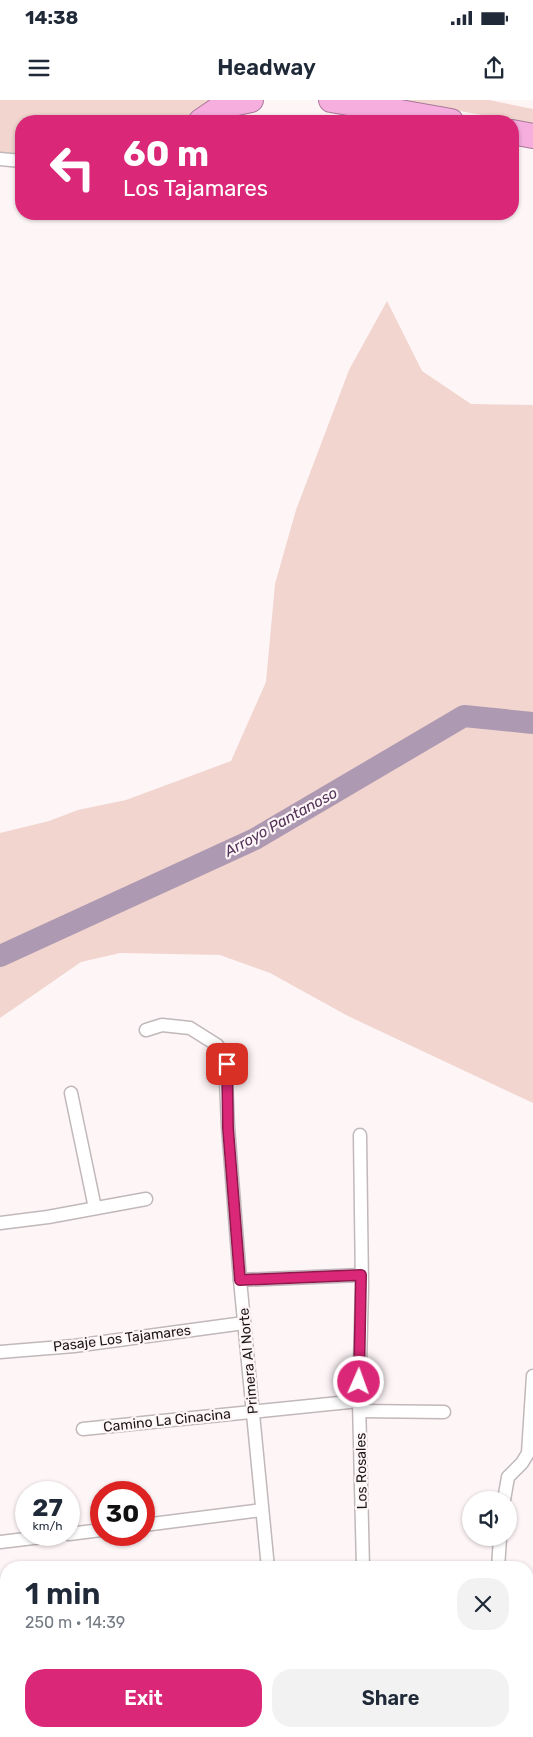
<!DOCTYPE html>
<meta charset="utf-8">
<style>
:root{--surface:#fff;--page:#f2f2f3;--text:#1f2937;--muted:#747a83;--accent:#db2777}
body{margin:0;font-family:Rubik,sans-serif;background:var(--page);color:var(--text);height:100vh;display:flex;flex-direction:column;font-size:19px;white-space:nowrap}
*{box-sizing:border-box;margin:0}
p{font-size:16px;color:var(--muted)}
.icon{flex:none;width:28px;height:28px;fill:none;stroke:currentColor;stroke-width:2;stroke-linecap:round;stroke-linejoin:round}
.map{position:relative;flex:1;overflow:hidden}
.details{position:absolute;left:0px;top:1461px;width:534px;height:176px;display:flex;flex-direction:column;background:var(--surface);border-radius:20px 20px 0 0;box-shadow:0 1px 4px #0004}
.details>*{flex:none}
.banner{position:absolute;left:15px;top:15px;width:504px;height:105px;border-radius:20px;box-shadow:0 1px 4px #0004;background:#db2777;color:#fff;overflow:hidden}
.buttons{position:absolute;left:462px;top:1391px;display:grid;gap:10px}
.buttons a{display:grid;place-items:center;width:55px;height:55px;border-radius:50%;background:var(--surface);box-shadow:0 1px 4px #0004;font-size:25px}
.speed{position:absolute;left:15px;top:1381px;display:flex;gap:10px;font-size:25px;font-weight:700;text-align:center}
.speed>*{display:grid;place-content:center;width:65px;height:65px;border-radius:50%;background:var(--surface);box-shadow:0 1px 4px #0004;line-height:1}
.speed small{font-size:12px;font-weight:400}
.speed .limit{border:8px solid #d22;background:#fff;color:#111}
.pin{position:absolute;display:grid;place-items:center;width:42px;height:42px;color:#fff;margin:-21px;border-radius:10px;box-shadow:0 2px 8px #0006}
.me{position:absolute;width:55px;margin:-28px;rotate:2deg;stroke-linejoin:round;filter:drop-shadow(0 0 4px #0008)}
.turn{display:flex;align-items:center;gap:18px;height:105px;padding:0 25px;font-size:22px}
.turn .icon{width:65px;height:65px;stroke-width:2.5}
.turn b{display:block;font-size:35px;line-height:42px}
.round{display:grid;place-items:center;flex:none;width:52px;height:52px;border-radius:20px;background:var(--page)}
.head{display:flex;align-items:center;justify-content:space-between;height:85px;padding:0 25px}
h1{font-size:30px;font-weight:600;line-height:38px}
.button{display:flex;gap:10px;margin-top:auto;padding:10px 25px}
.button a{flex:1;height:58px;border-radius:20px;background:var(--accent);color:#fff;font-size:20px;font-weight:600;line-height:58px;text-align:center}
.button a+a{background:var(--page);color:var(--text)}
.status{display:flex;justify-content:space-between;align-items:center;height:35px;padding:0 25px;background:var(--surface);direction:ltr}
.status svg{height:14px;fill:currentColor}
header{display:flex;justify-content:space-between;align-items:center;height:65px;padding:0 25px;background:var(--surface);font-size:22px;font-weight:600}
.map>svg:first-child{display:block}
</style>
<div class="status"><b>14:38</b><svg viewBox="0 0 49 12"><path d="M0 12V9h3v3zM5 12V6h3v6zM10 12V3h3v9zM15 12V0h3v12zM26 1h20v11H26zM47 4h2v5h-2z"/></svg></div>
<header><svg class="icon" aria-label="menu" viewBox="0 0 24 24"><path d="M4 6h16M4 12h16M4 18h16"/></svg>Headway<svg class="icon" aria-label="share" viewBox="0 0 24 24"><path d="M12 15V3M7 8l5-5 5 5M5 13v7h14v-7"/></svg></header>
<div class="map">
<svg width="533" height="1637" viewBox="0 0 533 1637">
<rect width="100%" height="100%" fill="#fef5f7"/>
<g fill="#f1d5ce">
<path d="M 0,0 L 230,0 L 199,13 L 188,21 L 21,21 L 21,56 L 0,55 Z"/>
<path d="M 399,0 L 489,0 L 533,9 L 533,24 Z"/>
<path d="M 387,201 L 422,271 L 471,304 L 533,305 L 533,1003 L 348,916 L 270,873 L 220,855 L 120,853 L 81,862 L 0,918 L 0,733 L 49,721 L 78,710 L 126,700 L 231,661 L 266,582 L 275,484 L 296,410 L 349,270 Z"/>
</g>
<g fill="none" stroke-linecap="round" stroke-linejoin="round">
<path stroke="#ae99b2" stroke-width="22" d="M 0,856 L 255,739 L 464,616 L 533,623"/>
<defs>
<g id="street">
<path d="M 0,59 L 21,61"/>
<path d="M 146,930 L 162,925 L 190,928 L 217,945 L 225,957 L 228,1027 L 240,1180 L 268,1468"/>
<path d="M 71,993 L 95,1108"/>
<path d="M 360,1035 L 362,1187 L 359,1301 L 363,1468"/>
<path d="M 0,1123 L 48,1117 L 146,1099"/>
<path d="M 240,1180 L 361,1175"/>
<path d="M 0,1252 L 74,1246 L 244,1223"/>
<path d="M 360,1311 L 444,1312"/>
<path d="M 83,1329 L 359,1301"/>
<path d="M 504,1400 L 508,1377 L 522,1363 L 528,1353 L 533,1276"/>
<path d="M 144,1425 L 262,1410"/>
<path d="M 69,1434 L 101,1430"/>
<path d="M 0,1442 L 59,1435"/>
<path d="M 498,1468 L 500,1438"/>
<path d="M 528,1512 L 533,1512"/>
<path d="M 0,1530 L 6,1530"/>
<path d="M 0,1571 L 6,1614"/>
<path d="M 9,1631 L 9,1637"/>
<path d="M 100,1631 L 100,1637"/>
<path d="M 293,1631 L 293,1637"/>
<path d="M 380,1631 L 380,1637"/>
</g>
<g id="highway">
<path d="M 331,0 L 451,21"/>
<path d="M 201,21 L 223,6 L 251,0"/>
<path d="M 512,32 L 533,36"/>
</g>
</defs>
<use href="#street" stroke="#c0b8ba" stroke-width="15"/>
<use href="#highway" stroke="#a97999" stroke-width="26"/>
<use href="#street" stroke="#fff" stroke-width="12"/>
<use href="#highway" stroke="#f6aedf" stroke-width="24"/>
</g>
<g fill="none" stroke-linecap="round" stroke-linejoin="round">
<defs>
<path id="route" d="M 227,964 L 228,1028 L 240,1180 L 361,1175 L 359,1282"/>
</defs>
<use href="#route" stroke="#8e194d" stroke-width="12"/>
<use href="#route" stroke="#db2777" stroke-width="9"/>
</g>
<g text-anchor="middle" stroke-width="4.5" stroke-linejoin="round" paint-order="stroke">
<g font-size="14" fill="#1a1718" stroke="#fef5f7">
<text transform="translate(122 1238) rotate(-7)" y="5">Pasaje Los Tajamares</text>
<text transform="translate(248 1261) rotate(-95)" y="5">Primera Al Norte</text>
<text transform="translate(167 1320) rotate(-6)" y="5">Camino La Cinacina</text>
<text transform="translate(361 1371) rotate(-91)" y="5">Los Rosales</text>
</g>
<g font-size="15" font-style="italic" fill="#533459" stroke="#fef5f7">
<text transform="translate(281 722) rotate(-29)" y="5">Arroyo Pantanoso</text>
</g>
</g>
</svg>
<div class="buttons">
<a><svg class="icon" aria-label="sound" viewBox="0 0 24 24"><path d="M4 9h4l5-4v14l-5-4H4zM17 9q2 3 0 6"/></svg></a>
</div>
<div class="speed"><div>27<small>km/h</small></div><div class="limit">30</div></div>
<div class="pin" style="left:227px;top:964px;background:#d93025"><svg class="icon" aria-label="arrive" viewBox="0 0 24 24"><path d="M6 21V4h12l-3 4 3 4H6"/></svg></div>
<svg class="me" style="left:359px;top:1282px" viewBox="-20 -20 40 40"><circle r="17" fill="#db2777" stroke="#fff" stroke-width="3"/><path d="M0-11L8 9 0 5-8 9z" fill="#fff"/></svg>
<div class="banner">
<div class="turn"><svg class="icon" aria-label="left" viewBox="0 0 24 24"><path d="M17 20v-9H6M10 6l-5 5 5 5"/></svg><div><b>60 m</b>Los Tajamares</div></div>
</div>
<section class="details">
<div class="head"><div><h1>1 min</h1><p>250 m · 14:39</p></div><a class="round"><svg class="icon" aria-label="close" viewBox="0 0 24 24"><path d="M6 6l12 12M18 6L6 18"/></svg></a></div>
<div class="button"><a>Exit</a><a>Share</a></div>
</section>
</div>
